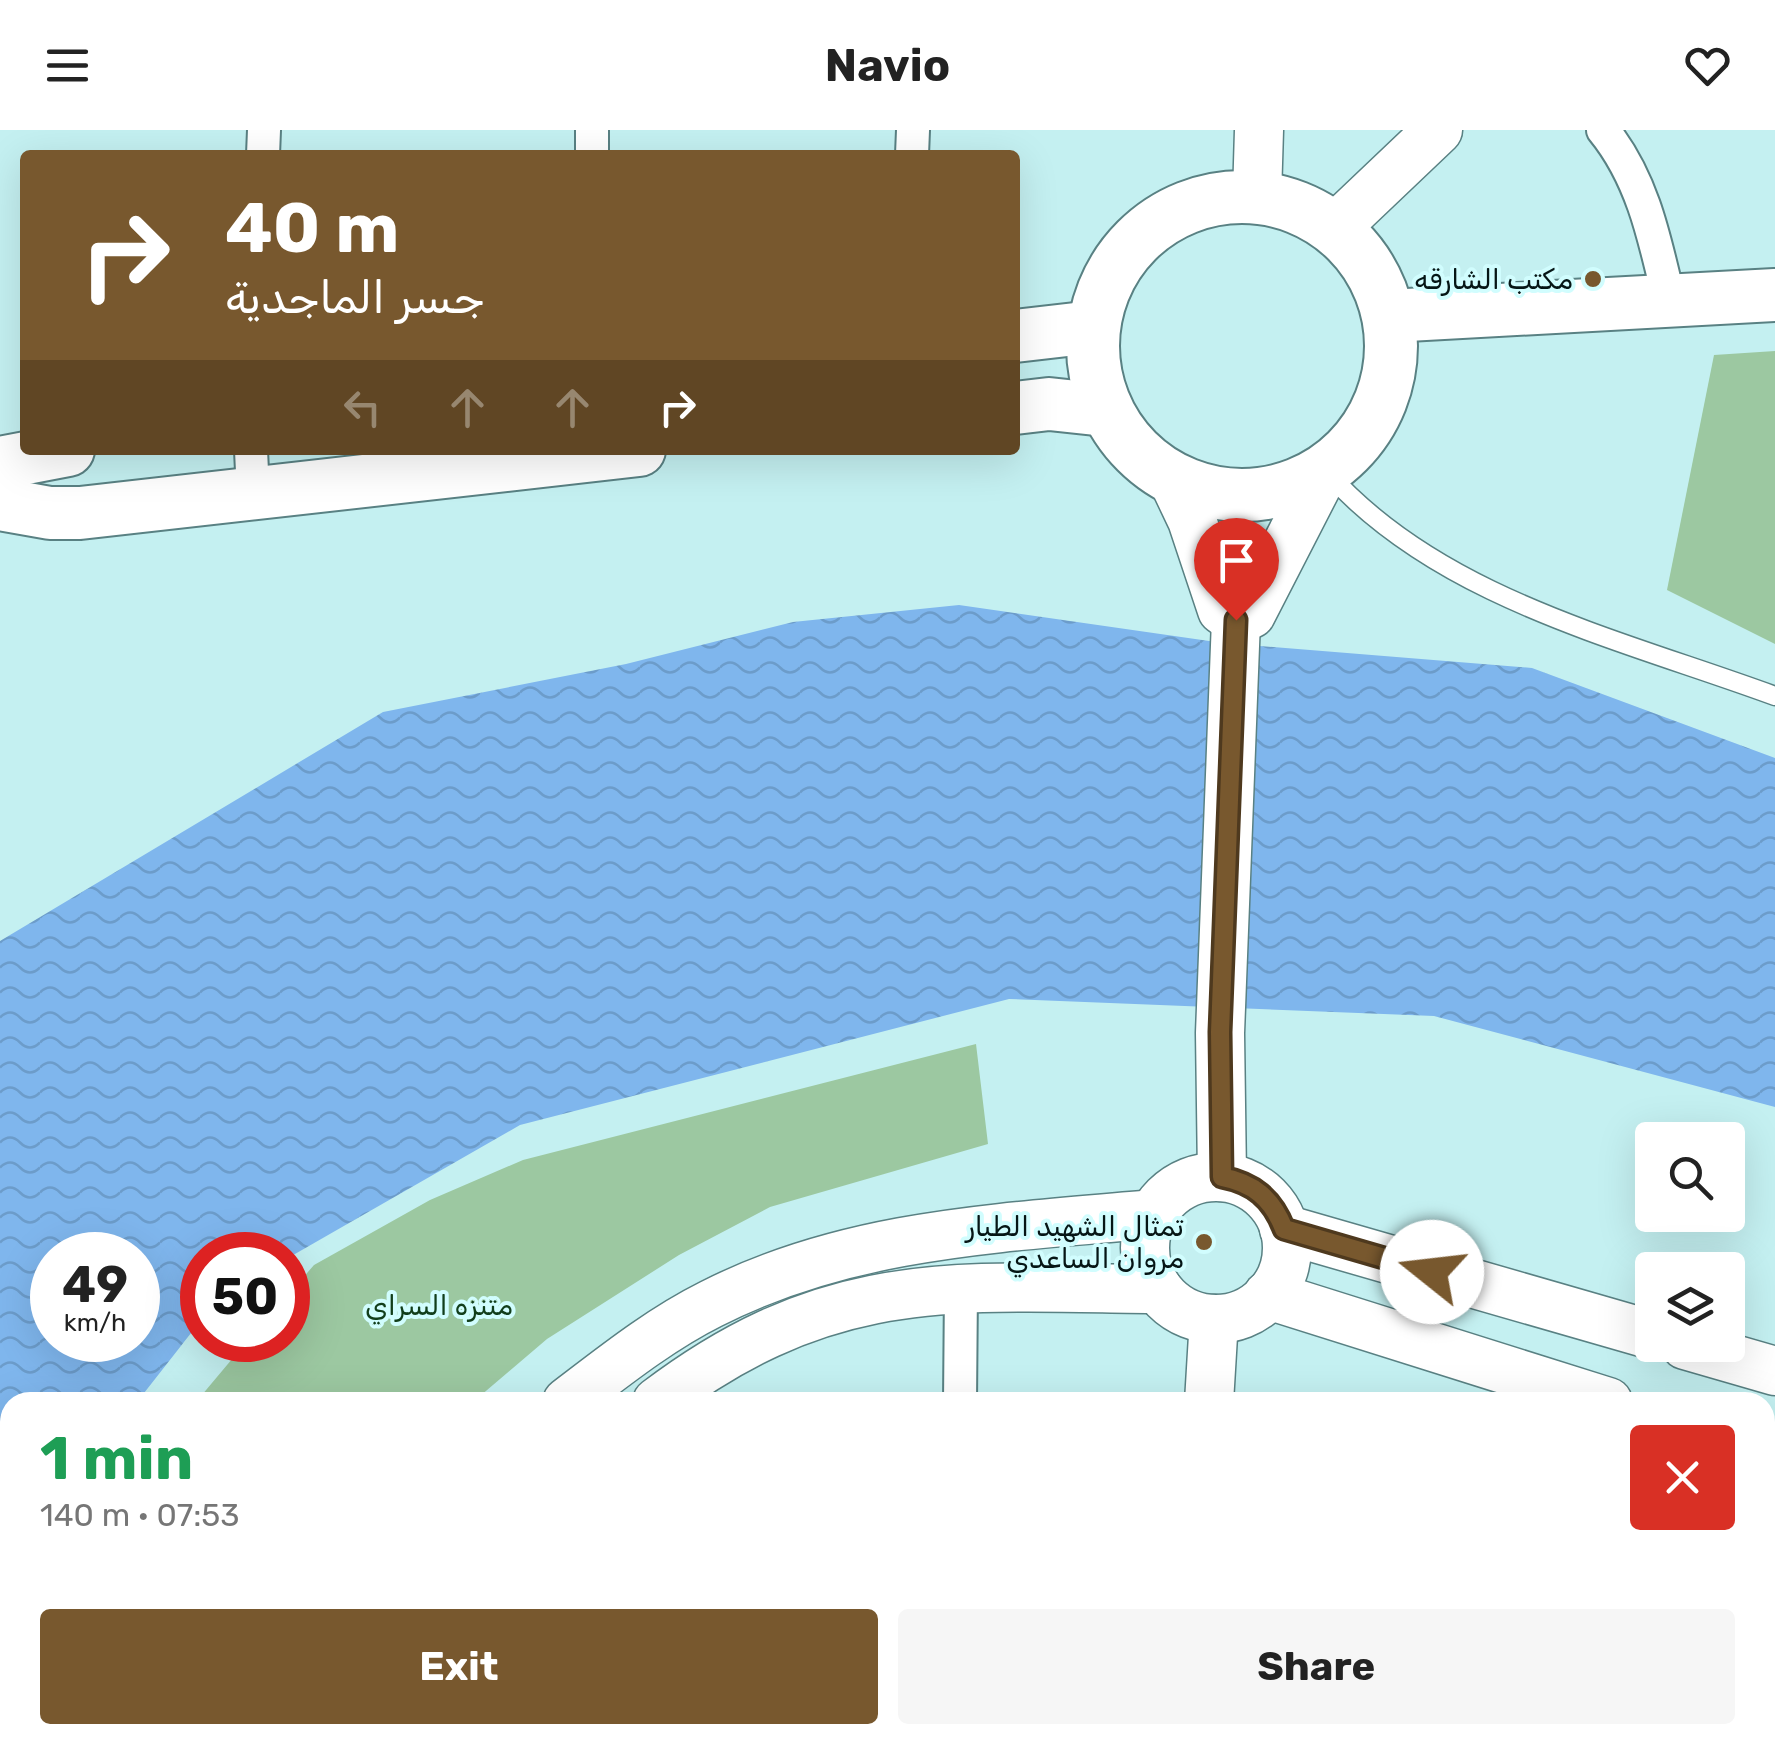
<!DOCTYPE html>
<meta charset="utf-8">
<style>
:root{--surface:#fff;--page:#f6f6f6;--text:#222;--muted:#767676;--accent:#78582e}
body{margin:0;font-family:Rubik,Cairo,sans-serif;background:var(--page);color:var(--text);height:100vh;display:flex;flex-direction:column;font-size:38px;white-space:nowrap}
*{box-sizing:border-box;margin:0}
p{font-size:32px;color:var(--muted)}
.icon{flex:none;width:55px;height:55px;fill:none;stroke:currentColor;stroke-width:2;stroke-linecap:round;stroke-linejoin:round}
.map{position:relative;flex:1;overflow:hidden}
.side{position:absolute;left:0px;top:1262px;width:1775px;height:352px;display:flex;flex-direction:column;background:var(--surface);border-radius:30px 30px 0 0;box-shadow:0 10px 40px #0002}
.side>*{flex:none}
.banner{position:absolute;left:20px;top:20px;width:1000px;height:305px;border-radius:10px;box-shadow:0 10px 40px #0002;background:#78582e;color:#fff;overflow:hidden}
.fabs{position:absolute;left:1635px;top:992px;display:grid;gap:20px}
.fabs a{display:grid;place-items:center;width:110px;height:110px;border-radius:10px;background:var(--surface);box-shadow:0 10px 40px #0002;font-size:50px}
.speed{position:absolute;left:30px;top:1102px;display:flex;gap:20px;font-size:50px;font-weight:700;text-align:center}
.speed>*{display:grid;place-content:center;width:130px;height:130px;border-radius:50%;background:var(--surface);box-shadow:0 10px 40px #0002;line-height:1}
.speed small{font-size:25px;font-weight:400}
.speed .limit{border:15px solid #d22;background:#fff;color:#111}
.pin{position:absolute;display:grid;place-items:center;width:85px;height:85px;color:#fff;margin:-102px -42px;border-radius:50% 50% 50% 0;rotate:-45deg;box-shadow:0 0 10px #0007}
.pin .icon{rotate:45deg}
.me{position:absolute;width:110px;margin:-55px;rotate:286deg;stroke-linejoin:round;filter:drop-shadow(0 0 8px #0008)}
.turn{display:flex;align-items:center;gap:35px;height:210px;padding:0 40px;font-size:45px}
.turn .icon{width:130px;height:130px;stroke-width:2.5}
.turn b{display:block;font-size:70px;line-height:85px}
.lanes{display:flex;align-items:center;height:95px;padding:0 40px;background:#0003;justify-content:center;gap:50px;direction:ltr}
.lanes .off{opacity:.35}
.round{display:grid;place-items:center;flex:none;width:105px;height:105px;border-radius:10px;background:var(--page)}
.overview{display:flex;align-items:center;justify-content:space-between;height:170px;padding:0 40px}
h1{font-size:60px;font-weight:700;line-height:75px;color:#1e9e55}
.button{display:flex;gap:20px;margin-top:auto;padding:20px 40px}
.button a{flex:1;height:115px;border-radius:10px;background:var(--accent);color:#fff;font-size:40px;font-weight:700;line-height:115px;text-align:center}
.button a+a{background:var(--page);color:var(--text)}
header{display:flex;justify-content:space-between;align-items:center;height:130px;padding:0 40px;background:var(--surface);font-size:45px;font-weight:700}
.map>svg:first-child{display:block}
</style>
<header><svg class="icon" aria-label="menu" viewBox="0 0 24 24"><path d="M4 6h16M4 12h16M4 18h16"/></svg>Navio<svg class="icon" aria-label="heart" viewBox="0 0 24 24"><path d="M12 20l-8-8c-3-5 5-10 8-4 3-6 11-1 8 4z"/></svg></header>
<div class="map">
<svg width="1775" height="1613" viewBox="0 0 1775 1613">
<defs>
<pattern id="water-waves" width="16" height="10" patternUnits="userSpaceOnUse" patternTransform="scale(2.5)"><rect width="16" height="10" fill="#7fb6ed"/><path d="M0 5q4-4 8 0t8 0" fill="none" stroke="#6c9cca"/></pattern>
</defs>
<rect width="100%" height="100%" fill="#c4f0f1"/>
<g fill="#9cc8a1">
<path d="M 1775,221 L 1775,514 L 1667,460 L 1714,225 Z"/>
<path d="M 976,914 L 988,1014 L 770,1077 L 679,1125 L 547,1209 L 473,1272 L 196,1272 L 248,1210 L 288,1210 L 288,1165 L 314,1135 L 430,1070 L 523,1030 Z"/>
<path d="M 10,1500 L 10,1605 L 52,1605 L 42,1613 L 0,1613 L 0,1512 Z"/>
</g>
<path fill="url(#water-waves)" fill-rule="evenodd" d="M 959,475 L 1223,513 L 1532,538 L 1775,628 L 1775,977 L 1434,886 L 1009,869 L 520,995 L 288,1128 L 202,1125 L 202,1189 L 137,1272 L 10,1272 L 10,1432 L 0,1444 L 0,811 L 383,582 L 626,534 L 793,492 ZM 52,1125 L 138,1125 L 138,1210 L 52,1210 Z"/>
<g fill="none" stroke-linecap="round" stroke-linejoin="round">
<defs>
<path id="lane" d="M 1326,341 C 1438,468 1620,509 1775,566"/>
<g id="street">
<path d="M 1603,0 C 1643,49 1655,110 1669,170"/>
<path d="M 263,25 L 264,0"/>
<path d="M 592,25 L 592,0"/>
<path d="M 912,25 L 913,0"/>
<path d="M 251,320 L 253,363"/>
<path d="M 960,1272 L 961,1157"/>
<path d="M 292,1605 L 295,1613"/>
<path d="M 959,1613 L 959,1605"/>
<path d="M 1571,1613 L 1571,1605"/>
</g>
<g id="secondary">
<path d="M 1257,66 L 1259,0"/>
<path d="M 1335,98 L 1438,0"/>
<path d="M 1173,350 L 1192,390 L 1222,480 L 1236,490 L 1251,484 L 1325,340"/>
<path d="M 1222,1047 L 1220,903 L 1236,490"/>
<circle cx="1216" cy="1118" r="71"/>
<path d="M 1284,1099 L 1652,1205"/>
<path d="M 1268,1165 L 1608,1272"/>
<path d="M 1685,1215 L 1775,1241"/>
<path d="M 567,1272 C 613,1237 659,1200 711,1174 C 850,1103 1002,1098 1154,1084"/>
<path d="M 657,1272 C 830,1141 954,1157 1158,1159"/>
<path d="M 1209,1272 L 1214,1189"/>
<path d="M 1765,1316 L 1775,1319"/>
<path d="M 130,1613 L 140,1605"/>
<path d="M 224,1613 L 233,1605"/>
<path d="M 1189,1613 L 1190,1605"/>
</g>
<g id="primary">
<circle cx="1242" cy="216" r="149"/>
<path d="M 1389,186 L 1775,165"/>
<path d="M 1015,206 L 1093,197"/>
<path d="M 1015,278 L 1049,274 L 1105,280"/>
<path d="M 0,333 L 68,320"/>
<path d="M 0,374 L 50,383 L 80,383 L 639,320"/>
</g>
</defs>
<use href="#lane" stroke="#598183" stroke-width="21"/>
<use href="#street" stroke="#598183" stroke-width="36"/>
<use href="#secondary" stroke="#598183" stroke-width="51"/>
<use href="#primary" stroke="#598183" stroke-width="56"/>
<use href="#lane" stroke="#fff" stroke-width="18"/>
<use href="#street" stroke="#fff" stroke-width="32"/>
<use href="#secondary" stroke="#fff" stroke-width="48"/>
<use href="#primary" stroke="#fff" stroke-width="52"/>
</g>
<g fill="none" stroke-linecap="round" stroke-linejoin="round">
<defs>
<path id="route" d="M 1236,490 L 1220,902 L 1222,1047 C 1253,1053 1272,1068 1284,1099 L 1432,1142"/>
</defs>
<use href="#route" stroke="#4e391e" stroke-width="25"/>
<use href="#route" stroke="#78582e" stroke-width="18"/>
</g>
<g fill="#78582e" stroke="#d1fdfe" stroke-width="4">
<circle cx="1593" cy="149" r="10"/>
<circle cx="1204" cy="1112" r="10"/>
</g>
<g text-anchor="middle" stroke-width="8" stroke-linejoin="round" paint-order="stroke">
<g font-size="28" fill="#061616" stroke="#d1fdfe" text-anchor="end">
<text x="1573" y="159">مكتب الشارقه</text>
<text x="1184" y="1106">تمثال الشهيد الطيار<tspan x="1184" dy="32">مروان الساعدي</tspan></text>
</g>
<g font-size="28" fill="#113e1b" stroke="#d1fdfe">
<text x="439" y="1185">متنزه السراي</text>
</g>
</g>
</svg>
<div class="fabs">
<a><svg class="icon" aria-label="search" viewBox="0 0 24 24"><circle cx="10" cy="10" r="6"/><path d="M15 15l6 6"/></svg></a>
<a><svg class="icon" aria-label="layers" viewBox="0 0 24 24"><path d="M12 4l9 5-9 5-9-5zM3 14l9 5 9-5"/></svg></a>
</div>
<div class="speed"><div>49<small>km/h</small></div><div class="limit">50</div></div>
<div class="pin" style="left:1236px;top:490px;background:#d93025"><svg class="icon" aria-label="arrive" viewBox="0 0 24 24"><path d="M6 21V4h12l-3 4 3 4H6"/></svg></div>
<svg class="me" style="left:1432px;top:1142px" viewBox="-20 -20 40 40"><circle r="19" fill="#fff"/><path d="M0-13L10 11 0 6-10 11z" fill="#78582e"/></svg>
<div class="banner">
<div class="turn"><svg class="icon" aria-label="right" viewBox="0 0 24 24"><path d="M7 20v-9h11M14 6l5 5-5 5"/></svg><div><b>40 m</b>جسر الماجدية</div></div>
<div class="lanes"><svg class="icon off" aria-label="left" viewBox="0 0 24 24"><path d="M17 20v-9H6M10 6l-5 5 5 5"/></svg><svg class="icon off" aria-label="ahead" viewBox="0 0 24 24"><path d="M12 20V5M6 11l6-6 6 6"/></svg><svg class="icon off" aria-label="ahead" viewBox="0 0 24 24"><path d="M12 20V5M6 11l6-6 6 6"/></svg><svg class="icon" aria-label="right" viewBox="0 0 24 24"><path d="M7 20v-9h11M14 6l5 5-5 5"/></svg></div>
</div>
<section class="side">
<div class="overview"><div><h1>1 min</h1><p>140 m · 07:53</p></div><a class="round" style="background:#d93025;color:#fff"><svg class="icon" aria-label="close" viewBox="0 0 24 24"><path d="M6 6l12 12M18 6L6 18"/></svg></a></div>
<div class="button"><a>Exit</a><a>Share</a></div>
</section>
</div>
